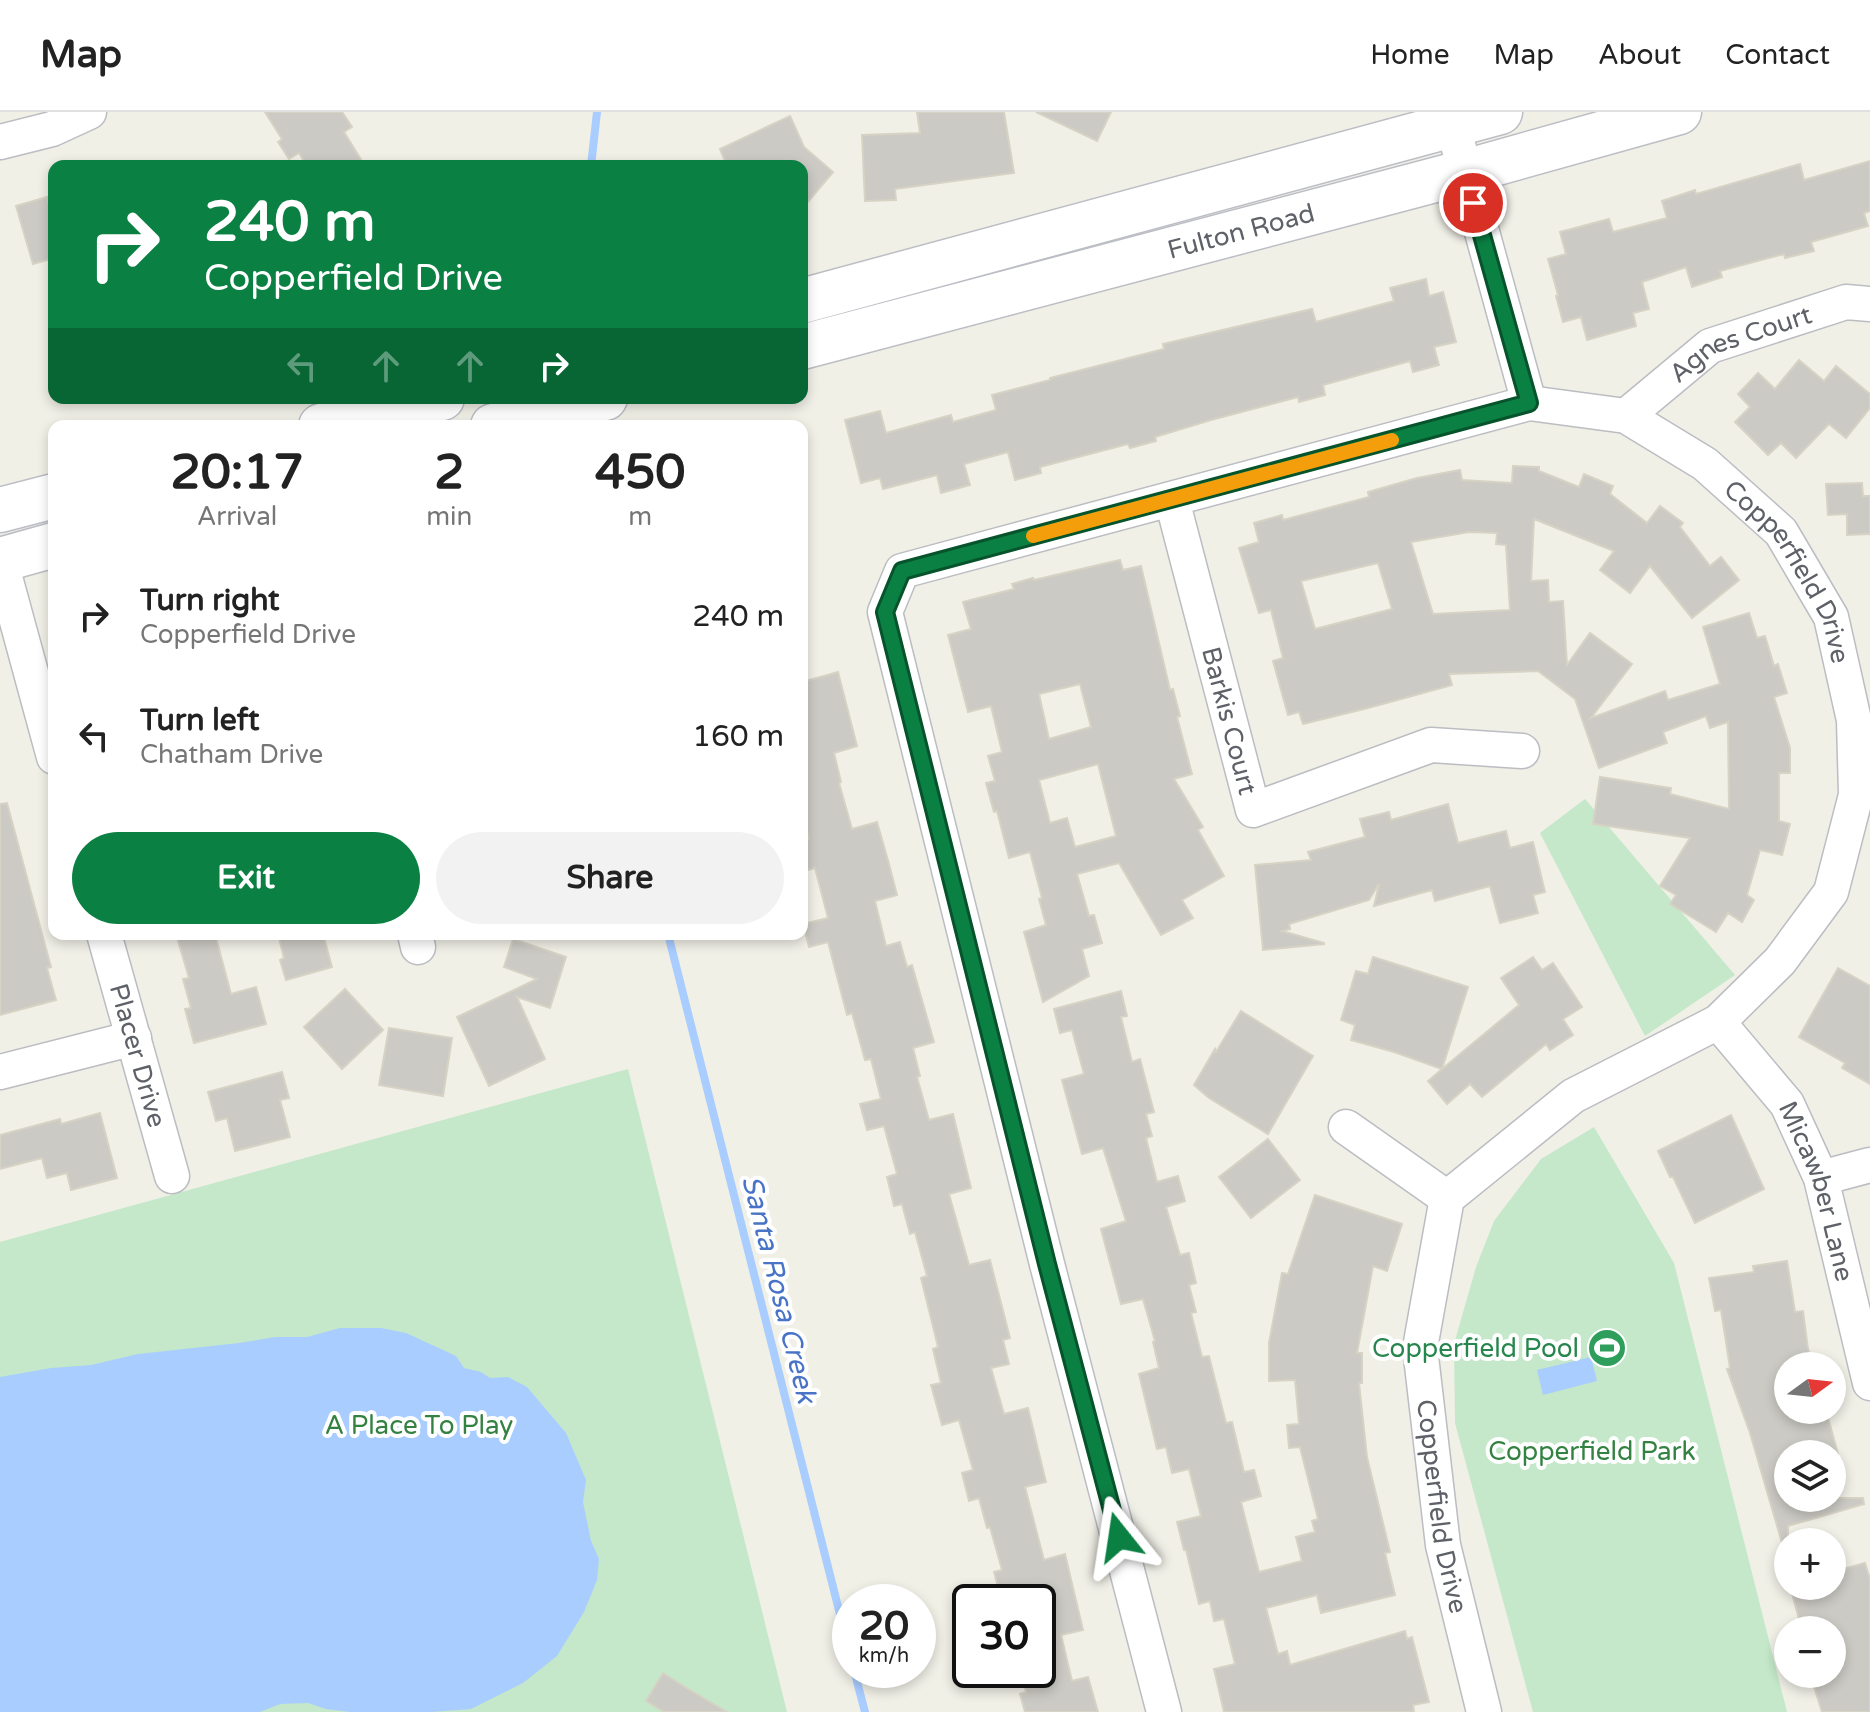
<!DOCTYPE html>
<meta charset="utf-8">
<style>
:root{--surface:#fff;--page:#f2f2f2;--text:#222;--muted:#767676;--line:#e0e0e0;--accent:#0b8043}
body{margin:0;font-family:"Varela Round",sans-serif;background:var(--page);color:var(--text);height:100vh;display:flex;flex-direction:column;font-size:30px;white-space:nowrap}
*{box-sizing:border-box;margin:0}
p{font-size:26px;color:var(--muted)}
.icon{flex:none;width:44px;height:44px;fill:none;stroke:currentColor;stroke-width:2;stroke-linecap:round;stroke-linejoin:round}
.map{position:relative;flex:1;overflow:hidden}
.panel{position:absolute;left:48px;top:308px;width:760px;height:520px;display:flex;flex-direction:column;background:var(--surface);border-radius:16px;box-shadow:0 4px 12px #0003}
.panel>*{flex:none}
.top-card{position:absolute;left:48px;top:48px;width:760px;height:244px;border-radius:16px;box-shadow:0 4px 12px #0003;background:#0b8043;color:#fff;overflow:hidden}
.needle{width:52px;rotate:75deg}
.fabs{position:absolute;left:1774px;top:1240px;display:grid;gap:16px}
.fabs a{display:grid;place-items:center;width:72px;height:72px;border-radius:50%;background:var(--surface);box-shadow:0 4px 12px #0003;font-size:40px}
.speed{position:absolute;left:832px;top:1472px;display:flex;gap:16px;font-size:40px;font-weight:700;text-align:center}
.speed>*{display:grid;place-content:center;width:104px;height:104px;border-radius:50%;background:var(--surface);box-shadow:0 4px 12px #0003;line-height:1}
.speed small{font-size:20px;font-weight:400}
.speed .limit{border:4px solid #111;border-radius:12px;background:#fff;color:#111}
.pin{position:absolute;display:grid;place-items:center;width:68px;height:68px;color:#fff;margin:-34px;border:4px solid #fff;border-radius:50%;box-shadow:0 2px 8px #0007}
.me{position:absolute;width:88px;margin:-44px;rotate:345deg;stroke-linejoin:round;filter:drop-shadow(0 0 6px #0008)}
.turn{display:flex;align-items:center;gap:28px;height:168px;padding:0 24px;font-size:36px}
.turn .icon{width:104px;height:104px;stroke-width:2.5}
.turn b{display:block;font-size:56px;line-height:68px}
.lanes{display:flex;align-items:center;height:76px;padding:0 24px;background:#0003;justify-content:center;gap:40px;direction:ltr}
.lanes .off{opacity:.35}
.eta{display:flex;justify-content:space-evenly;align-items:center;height:136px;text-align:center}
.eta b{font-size:48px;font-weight:800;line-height:56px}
.button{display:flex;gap:16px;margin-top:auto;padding:16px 24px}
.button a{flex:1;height:92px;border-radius:48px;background:var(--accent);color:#fff;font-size:32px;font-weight:800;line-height:92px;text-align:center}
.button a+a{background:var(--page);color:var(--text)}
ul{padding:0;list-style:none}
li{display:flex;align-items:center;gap:24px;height:120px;padding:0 24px}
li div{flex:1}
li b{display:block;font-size:30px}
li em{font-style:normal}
header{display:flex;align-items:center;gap:48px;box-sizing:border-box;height:112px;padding:0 40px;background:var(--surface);border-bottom:2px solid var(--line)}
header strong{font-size:38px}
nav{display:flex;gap:44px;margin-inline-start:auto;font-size:28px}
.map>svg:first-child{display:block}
</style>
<header>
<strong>Map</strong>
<nav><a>Home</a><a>Map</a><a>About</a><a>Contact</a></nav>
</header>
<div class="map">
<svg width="1870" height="1600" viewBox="0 0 1870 1600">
<rect width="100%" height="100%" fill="#f1f0e7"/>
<g fill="#c4e8c9">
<path d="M 1585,687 L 1735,863 L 1645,924 L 1540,721 Z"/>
<path d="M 628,957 L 787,1600 L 0,1600 L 0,1130 Z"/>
<path d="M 1594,1015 L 1674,1151 L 1787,1600 L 1533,1600 L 1455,1311 L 1454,1232 L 1476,1155 L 1494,1109 L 1541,1047 Z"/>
</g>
<g fill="#a9cdff">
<path d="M 340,1216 L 381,1216 L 406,1221 L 456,1244 L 464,1256 L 481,1260 L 490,1266 L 508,1265 L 527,1275 L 566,1321 L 586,1368 L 583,1390 L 591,1429 L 599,1447 L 597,1468 L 584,1500 L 557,1544 L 523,1571 L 471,1597 L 432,1600 L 350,1600 L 326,1597 L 308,1591 L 280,1592 L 260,1600 L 0,1600 L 0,1265 L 51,1256 L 91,1253 L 138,1242 L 239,1231 L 275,1225 L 307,1225 Z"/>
<path d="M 1591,1245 L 1597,1269 L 1543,1283 L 1537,1258 Z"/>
</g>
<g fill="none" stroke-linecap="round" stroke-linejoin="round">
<g stroke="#a9cdff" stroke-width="8">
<path d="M 591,54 L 597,0"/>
<path d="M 668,822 L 850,1542"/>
<path d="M 854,1558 L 865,1600"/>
</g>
</g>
<g fill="#cccac4" stroke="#d6d3c5" stroke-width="2" fill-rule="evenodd">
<path d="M 265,0 L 342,0 L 352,15 L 344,20 L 365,54 L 307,54 L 299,41 L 289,47 L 278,30 L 282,27 Z"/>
<path d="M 917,0 L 1004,0 L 1014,61 L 895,77 L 896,88 L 865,89 L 862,23 L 920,21 Z"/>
<path d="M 1036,0 L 1111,0 L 1097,29 Z"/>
<path d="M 790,4 L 804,35 L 833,60 L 802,97 L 802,54 L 727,54 L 720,37 Z"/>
<path d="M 1870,49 L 1870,99 L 1864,101 L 1868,114 L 1811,130 L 1814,139 L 1785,146 L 1784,142 L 1720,159 L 1722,165 L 1692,175 L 1686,155 L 1642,170 L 1649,197 L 1633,201 L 1636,214 L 1587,228 L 1581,205 L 1563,210 L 1556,184 L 1558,183 L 1548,147 L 1566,142 L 1560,120 L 1609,107 L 1613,120 L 1667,106 L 1662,89 L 1695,78 L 1696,82 L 1800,52 L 1804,68 Z"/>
<path d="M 47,85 L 54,109 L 54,146 L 33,152 L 16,94 Z"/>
<path d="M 1426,167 L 1429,184 L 1443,180 L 1456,230 L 1434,235 L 1439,253 L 1413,260 L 1410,249 L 1323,273 L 1325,283 L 1299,290 L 1298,285 L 1211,308 L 1155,325 L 1156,329 L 1130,336 L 1128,332 L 1040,355 L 1041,361 L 1015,368 L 1008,340 L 964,352 L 970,373 L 941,381 L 937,363 L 883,377 L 880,366 L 861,371 L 845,308 L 880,299 L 886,321 L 951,303 L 953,310 L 996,298 L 992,283 L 1050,268 L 1050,266 L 1164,237 L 1163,232 L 1312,197 L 1316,210 L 1394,189 L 1390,176 Z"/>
<path d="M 1799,248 L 1824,269 L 1836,254 L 1870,282 L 1870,296 L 1846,326 L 1829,312 L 1796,346 L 1781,331 L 1768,343 L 1735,310 L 1750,295 L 1738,282 L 1758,261 L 1775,277 Z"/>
<path d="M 1513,354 L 1539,355 L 1539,359 L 1579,375 L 1584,362 L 1613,374 L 1610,382 L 1647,411 L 1660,394 L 1683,411 L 1680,415 L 1710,454 L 1721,445 L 1739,468 L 1692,506 L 1650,454 L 1630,481 L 1600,458 L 1614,439 L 1534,407 L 1531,469 L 1548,468 L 1549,490 L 1563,489 L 1567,553 L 1590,521 L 1632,552 L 1591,606 L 1665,579 L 1668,588 L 1720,572 L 1703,515 L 1749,501 L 1757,526 L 1765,524 L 1774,554 L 1778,552 L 1787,581 L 1774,585 L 1790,636 L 1790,661 L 1779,661 L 1779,709 L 1790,712 L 1782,743 L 1760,738 L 1747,783 L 1754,788 L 1742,810 L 1728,801 L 1716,820 L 1670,792 L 1676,783 L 1660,774 L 1690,726 L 1593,712 L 1600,665 L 1671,676 L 1670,682 L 1729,697 L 1728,610 L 1710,616 L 1706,604 L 1663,620 L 1667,631 L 1599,656 L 1575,587 L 1538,559 L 1449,562 L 1452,573 L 1368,596 L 1303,612 L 1299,600 L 1288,603 L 1273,549 L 1283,546 L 1271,498 L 1259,501 L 1239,436 L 1259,430 L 1254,411 L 1282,403 L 1283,408 L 1369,385 L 1368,380 L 1417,366 L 1460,358 L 1462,368 L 1512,371 ZM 1469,420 L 1497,421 L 1496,432 L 1506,433 L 1510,498 L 1433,502 L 1411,430 ZM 1378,451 L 1392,497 L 1315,517 L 1301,469 Z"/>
<path d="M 1862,371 L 1863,384 L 1870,384 L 1870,422 L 1847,423 L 1847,402 L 1828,403 L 1826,372 Z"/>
<path d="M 1120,448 L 1123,458 L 1141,454 L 1170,578 L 1173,577 L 1180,604 L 1177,605 L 1192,662 L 1174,667 L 1203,715 L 1198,718 L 1224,764 L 1182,788 L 1193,806 L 1161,823 L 1119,751 L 1077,762 L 1089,804 L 1094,803 L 1102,831 L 1082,837 L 1089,864 L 1043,890 L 1024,820 L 1046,813 L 1039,787 L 1042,786 L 1030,740 L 1009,746 L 997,699 L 994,700 L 986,671 L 995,669 L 988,644 L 1002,640 L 991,594 L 968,600 L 948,523 L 971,517 L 963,490 L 1014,477 L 1012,472 L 1033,466 L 1034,468 ZM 1080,572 L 1091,615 L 1049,627 L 1039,582 ZM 1098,652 L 1116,724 L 1075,735 L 1067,706 L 1050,711 L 1039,668 Z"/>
<path d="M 838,560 L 857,634 L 834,641 L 841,670 L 839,671 L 852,717 L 877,710 L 889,752 L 897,783 L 875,789 L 886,834 L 900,830 L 907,855 L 912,853 L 934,930 L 913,936 L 920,964 L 917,965 L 929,1008 L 953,1002 L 971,1076 L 949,1082 L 969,1153 L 990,1148 L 1010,1226 L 1003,1228 L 1009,1252 L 991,1256 L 1004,1302 L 1028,1296 L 1046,1370 L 1025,1375 L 1044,1448 L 1065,1442 L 1083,1518 L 1061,1523 L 1072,1569 L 1088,1565 L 1098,1600 L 1025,1600 L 1020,1582 L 1026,1580 L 1021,1558 L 1038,1558 L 1038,1481 L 1002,1490 L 994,1460 L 1002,1458 L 990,1415 L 987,1416 L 979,1386 L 969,1389 L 962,1361 L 973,1358 L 959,1308 L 942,1313 L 931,1273 L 941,1271 L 933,1237 L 938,1235 L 921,1166 L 927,1164 L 915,1120 L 910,1122 L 902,1092 L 894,1094 L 887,1065 L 897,1062 L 884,1014 L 867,1018 L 860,992 L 881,987 L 871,947 L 865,948 L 852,901 L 847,903 L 828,830 L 809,835 L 803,812 L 828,806 L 815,756 L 808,758 L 802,736 L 802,729 L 809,727 L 802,701 L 802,570 Z"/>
<path d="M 7,691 L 51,855 L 47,856 L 56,888 L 0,903 L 0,692 Z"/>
<path d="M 1448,692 L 1458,731 L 1506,719 L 1510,736 L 1533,730 L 1545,780 L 1533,783 L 1538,801 L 1500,811 L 1490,774 L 1435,789 L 1432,778 L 1374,794 L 1379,772 L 1369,788 L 1289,812 L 1290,817 L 1282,819 L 1324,831 L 1324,832 L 1263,838 L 1255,753 L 1311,748 L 1308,740 L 1365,725 L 1360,707 L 1389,700 L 1391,708 Z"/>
<path d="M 176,822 L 215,822 L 231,882 L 256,875 L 266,912 L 194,931 L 185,897 L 191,896 L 183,867 L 189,866 Z"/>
<path d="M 278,822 L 323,822 L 332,855 L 286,868 L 280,848 L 284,846 Z"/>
<path d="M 513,827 L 566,845 L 550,896 L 517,885 L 545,947 L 489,974 L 457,905 L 537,867 L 504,855 Z"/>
<path d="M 1373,845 L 1468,875 L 1442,957 L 1519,893 L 1501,866 L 1533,845 L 1542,858 L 1553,851 L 1582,895 L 1563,907 L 1573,923 L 1550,938 L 1546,932 L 1482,985 L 1470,972 L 1447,992 L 1428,969 L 1442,957 L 1394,940 L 1351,928 L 1355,913 L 1341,908 L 1356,859 L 1368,862 Z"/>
<path d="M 1838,856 L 1870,874 L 1870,972 L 1842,956 L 1845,951 L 1799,925 Z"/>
<path d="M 345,877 L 383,918 L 342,957 L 304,915 Z"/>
<path d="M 1121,879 L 1127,904 L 1121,905 L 1132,950 L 1140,947 L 1154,1000 L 1146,1002 L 1152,1024 L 1146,1026 L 1157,1070 L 1178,1064 L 1185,1089 L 1166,1095 L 1180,1143 L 1189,1141 L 1196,1171 L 1189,1173 L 1196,1200 L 1191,1201 L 1202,1245 L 1209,1244 L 1226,1311 L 1232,1310 L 1244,1360 L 1254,1358 L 1261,1384 L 1241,1390 L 1259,1460 L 1302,1449 L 1296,1425 L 1315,1420 L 1312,1409 L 1318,1407 L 1300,1335 L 1289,1336 L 1287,1313 L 1299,1312 L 1295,1268 L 1269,1269 L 1269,1231 L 1282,1161 L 1288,1162 L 1315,1083 L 1402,1112 L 1387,1159 L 1373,1154 L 1357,1241 L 1362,1241 L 1362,1271 L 1359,1271 L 1367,1345 L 1390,1440 L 1385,1441 L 1395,1483 L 1321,1501 L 1317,1483 L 1266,1496 L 1278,1542 L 1287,1539 L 1290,1553 L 1405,1519 L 1407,1527 L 1412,1525 L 1429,1590 L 1413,1593 L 1414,1600 L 1224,1600 L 1214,1557 L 1235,1552 L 1224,1507 L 1214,1509 L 1210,1489 L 1199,1492 L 1186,1438 L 1184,1438 L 1177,1410 L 1201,1404 L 1189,1357 L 1172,1361 L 1166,1335 L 1157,1337 L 1139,1262 L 1159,1256 L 1153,1230 L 1155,1229 L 1143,1187 L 1121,1192 L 1101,1117 L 1126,1109 L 1103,1036 L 1082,1042 L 1062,968 L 1084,962 L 1072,918 L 1060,921 L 1054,897 Z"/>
<path d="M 1241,899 L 1313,944 L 1268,1022 L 1209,986 L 1194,973 L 1215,937 L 1216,940 Z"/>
<path d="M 389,916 L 452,926 L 443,984 L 379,973 Z"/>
<path d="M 282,960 L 289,986 L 280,988 L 290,1025 L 235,1039 L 227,1006 L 216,1009 L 208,980 Z"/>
<path d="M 100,1001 L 117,1066 L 71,1078 L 67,1061 L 47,1066 L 42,1046 L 0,1057 L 0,1023 L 60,1007 L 61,1012 Z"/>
<path d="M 1731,1003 L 1764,1077 L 1695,1111 L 1673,1065 L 1670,1065 L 1658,1039 Z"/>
<path d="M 1268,1027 L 1300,1068 L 1251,1106 L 1219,1065 Z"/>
<path d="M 1787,1149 L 1795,1200 L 1803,1199 L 1808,1237 L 1815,1254 L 1788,1254 L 1788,1298 L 1826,1298 L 1838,1342 L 1788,1342 L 1788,1386 L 1863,1386 L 1864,1392 L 1788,1414 L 1788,1431 L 1782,1431 L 1750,1321 L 1727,1257 L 1730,1256 L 1721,1198 L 1715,1199 L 1709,1166 L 1754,1160 L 1753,1154 Z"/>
<path d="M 1865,1451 L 1870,1467 L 1870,1600 L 1822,1600 L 1810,1562 L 1832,1562 L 1832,1518 L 1802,1518 L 1790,1474 L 1832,1474 L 1832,1460 Z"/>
<path d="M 663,1561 L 685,1575 L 727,1600 L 664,1600 L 646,1589 Z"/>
</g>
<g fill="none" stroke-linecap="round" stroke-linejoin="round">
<defs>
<g id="street">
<path d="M 1449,0 L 1529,291"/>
<path d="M 0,30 L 52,17 L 89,0"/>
<path id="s1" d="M 1626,304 L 1710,234 L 1846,190 L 1870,192"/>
<path id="s2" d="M 1172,388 L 1253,698 L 1431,633 L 1522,639"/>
<path d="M 0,447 L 54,645"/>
<path id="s3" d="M 104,822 L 172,1064"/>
<path d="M 415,822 L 418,835"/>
<path id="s4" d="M 1718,910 L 1787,992 L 1821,1066 L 1870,1271"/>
<path d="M 0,960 L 134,926"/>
<path d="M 1346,1015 L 1447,1086"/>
<path d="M 1821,1066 L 1870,1053"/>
<path id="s5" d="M 1164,1600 L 1047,1152 L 885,500 L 902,459 L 1529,291 L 1626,304 L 1705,352 L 1781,420 L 1831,505 L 1854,608 L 1856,683 L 1831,780 L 1780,849 L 1718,910 L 1573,984 L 1447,1086 L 1420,1236 L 1443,1433 L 1484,1600"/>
</g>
<g id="secondary">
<path d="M 802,189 L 1500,0"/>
<path id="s6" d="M 802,235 L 1465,60 L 1679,0"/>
<path d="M 321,314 L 442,286"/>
<path d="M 493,314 L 605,286"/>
<path d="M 0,398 L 54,384"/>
<path d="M 0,448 L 54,433"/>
</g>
</defs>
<use href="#street" stroke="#bbbdc2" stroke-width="37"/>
<use href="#secondary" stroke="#bcbec5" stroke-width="47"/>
<use href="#street" stroke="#fff" stroke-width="34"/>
<use href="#secondary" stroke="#fff" stroke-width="44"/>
</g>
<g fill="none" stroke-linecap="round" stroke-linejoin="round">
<defs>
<path id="route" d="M 1119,1425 L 1047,1152 L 885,500 L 902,459 L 1529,291 L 1473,91"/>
</defs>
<use href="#route" stroke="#07532c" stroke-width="20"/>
<use href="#route" stroke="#0b8043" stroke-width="14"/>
<path stroke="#f59e0b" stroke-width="14" d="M 1033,424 L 1392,328"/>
</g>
<defs>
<symbol id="stadium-disc" viewBox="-11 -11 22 22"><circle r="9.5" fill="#2e9e5b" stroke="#fff"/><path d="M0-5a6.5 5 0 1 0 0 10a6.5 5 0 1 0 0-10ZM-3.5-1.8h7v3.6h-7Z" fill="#fff"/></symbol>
</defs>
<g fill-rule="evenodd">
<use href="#stadium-disc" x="1585" y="1214" width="44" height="44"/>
</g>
<g text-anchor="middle" stroke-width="8" stroke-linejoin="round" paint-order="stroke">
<g font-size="26" fill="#5e6167" stroke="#fff">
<text dy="9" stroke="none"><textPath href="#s6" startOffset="454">Fulton Road</textPath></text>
<text dy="9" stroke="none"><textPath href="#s1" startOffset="138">Agnes Court</textPath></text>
<text dy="9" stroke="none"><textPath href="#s5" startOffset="2158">Copperfield Drive</textPath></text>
<text dy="9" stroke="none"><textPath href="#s2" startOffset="228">Barkis Court</textPath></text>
<text dy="9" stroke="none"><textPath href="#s3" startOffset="126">Placer Drive</textPath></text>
<text dy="9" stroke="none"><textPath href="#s4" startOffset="200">Micawber Lane</textPath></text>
<text dy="9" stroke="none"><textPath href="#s5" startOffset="3310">Copperfield Drive</textPath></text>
</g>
<g font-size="26" fill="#27864d" stroke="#fff" text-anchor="end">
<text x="1579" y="1245">Copperfield Pool</text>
</g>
<g font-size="26" fill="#338242" stroke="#fff">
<text x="419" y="1322">A Place To Play</text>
<text x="1592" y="1348">Copperfield Park</text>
</g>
<g font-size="28" font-style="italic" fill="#4873c6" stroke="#fff">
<text transform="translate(780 1177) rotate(76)" y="10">Santa Rosa Creek</text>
</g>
</g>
</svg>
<div class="fabs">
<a><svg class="needle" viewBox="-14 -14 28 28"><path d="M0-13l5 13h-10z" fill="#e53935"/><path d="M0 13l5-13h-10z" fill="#767676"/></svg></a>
<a><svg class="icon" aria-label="layers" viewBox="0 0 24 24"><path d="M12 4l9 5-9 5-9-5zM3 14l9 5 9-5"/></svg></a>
<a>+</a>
<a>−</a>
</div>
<div class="speed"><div>20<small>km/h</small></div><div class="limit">30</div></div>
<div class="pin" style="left:1473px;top:91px;background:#d93025"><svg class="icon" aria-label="arrive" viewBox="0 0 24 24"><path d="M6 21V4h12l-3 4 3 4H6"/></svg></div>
<svg class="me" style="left:1119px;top:1425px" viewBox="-20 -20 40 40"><path d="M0-17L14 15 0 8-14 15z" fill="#0b8043" stroke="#fff" stroke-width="4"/></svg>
<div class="top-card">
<div class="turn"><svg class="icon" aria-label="right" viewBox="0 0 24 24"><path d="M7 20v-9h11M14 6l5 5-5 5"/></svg><div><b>240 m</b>Copperfield Drive</div></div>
<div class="lanes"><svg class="icon off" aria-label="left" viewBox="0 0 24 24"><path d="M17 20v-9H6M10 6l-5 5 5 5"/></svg><svg class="icon off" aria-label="ahead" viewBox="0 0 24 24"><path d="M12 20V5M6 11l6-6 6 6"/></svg><svg class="icon off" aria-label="ahead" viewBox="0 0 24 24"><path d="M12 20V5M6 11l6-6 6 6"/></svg><svg class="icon" aria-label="right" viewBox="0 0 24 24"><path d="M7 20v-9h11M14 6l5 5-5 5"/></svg></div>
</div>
<section class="panel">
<div class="eta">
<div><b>20:17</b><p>Arrival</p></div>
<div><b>2</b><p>min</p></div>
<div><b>450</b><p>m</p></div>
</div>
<ul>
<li><svg class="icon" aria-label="right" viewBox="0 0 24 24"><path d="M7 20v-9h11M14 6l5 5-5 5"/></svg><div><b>Turn right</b><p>Copperfield Drive</p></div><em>240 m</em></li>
<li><svg class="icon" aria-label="left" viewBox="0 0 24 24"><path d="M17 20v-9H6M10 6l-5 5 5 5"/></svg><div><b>Turn left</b><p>Chatham Drive</p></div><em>160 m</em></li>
</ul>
<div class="button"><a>Exit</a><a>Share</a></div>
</section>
</div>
